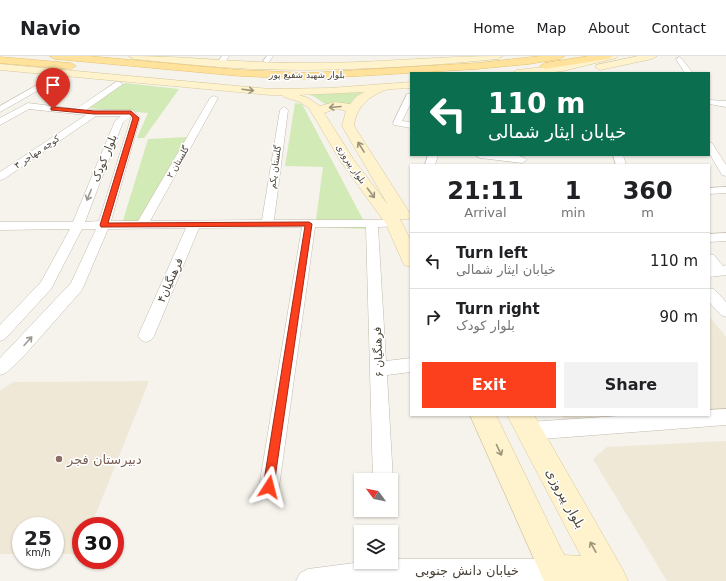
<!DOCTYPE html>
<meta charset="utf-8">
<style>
:root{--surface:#fff;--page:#f2f2f2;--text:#202124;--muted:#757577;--line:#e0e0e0;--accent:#fc3f1d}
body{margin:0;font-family:"DejaVu Sans","Noto Naskh Arabic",sans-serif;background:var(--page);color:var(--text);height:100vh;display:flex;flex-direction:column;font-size:15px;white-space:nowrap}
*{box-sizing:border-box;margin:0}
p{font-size:13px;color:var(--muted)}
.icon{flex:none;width:22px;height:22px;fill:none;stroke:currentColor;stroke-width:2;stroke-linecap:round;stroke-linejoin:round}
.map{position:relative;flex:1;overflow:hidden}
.sheet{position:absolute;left:410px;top:108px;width:300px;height:252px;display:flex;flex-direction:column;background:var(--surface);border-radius:0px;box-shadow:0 1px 3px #0004}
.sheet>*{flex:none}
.banner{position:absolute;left:410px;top:16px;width:300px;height:84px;border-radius:0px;box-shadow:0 1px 3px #0004;background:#0b6e4f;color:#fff;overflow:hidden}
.needle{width:26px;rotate:302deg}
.buttons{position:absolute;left:354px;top:417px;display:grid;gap:8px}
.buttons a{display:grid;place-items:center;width:44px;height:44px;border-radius:0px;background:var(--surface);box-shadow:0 1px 3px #0004;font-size:20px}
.speed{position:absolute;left:12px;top:461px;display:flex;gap:8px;font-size:20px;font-weight:700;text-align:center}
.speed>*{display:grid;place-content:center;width:52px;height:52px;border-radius:50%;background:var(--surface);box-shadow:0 1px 3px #0004;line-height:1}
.speed small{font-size:10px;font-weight:400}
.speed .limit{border:6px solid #d22;background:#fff;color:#111}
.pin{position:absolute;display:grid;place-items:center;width:34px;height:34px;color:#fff;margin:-41px -17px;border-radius:50% 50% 50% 0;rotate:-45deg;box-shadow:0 0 4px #0007}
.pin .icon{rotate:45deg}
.me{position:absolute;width:44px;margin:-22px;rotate:9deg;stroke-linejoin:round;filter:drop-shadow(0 0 3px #0008)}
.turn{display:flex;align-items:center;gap:14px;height:84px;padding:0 12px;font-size:18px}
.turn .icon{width:52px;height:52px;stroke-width:2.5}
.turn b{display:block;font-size:28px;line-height:34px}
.eta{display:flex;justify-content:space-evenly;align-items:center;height:68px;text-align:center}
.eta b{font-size:24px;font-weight:800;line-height:28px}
.primary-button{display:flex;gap:8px;margin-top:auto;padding:8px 12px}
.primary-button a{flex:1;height:46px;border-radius:0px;background:var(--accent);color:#fff;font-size:16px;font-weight:800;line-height:46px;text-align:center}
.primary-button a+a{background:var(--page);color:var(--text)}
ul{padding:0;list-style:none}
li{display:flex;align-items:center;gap:12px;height:56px;padding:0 12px;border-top:1px solid var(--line)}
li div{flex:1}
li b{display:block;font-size:15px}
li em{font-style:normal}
header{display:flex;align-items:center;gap:24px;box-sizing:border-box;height:56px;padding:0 20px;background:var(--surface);border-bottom:1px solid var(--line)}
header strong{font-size:19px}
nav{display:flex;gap:22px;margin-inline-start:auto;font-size:14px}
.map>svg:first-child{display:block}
</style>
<header>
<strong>Navio</strong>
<nav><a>Home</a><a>Map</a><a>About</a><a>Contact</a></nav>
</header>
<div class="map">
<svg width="726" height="525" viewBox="0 0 726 525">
<rect width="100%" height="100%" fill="#f6f3ec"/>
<g fill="#efe8d6">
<path d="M 709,260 L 726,281 L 726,359 L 568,369 L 561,359 L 709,359 Z"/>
<path d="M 149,325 L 91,470 L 81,470 L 81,494 L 79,498 L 55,498 L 55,470 L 21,470 L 21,498 L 0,498 L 0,335 L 13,326 Z"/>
<path d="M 726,385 L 726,525 L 667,525 L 593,403 L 607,391 Z"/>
</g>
<g fill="#d2eab5">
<path d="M 125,27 L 179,33 L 144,82 L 137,82 L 148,57 L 87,52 Z"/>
<path d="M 364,35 L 354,42 L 350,49 L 328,50 L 315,41 L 307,38 Z"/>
<path d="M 295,47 L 302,48 L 368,173 L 315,171 L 323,111 L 285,110 Z"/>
<path d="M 188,81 L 137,171 L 121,171 L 148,83 Z"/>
</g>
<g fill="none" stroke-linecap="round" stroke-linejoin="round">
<defs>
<g id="street">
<path d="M 222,0 L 229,0 L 223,10 L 217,10 L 216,8 Z"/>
<path d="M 267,0 L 273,0 L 269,6 L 265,6 L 263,5 Z"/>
<path d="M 679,1 L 681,2 L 693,17 L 685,17 L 676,3 Z"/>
<path d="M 53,20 L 56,20 L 60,22 L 0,56 L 0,50 Z"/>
<path d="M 116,26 L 119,26 L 123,28 L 86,54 L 131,54 L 134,55 L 140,62 L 111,165 L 138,165 L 210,42 L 214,40 L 218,42 L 150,165 L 262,164 L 280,54 L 284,51 L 288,54 L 274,164 L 398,164 L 400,167 L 398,170 L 378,171 L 386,305 L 411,302 L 411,316 L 387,319 L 393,424 L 391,429 L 391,424 L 373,424 L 366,171 L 315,171 L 279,431 L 276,438 L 269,441 L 262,438 L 259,431 L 302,171 L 199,172 L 154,280 L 151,284 L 146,286 L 141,284 L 138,280 L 186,172 L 108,173 L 82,234 L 23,301 L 6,317 L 0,319 L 0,302 L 71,227 L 96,173 L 82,173 L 51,233 L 5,283 L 0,285 L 0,269 L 41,226 L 70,173 L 0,174 L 0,166 L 73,166 L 115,65 L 121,60 L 96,60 L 4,123 L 0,124 L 0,116 L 86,59 L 29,53 L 0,69 L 0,62 L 28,47 L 76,53 ZM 130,61 L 131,62 L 99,165 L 85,166 L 123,66 Z"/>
<path d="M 407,38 L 411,38 L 411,47 L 402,65 L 411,66 L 411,72 L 394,69 L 393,67 Z"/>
<path d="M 709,44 L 726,45 L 726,51 L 709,48 Z"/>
<path d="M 709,86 L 712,87 L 726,109 L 726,120 L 722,119 L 709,97 Z"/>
<path d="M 428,99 L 438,99 L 435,109 L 425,109 Z"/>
<path d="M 475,99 C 486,99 520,96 527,104 L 522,107 L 480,102 Z"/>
<path d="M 613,99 L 623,99 L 626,109 L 616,109 Z"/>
<path d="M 726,131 L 726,137 L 709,138 L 709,132 Z"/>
<path d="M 726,177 L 726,185 L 709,186 L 709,178 Z"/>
<path d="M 709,198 L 714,199 L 723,210 L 726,209 L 726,219 L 709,221 Z"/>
<path d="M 709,232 L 714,233 L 726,246 L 726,261 L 721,259 L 709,246 Z"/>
<path d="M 726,353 L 726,369 L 529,384 L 522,381 L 520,375 L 522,369 L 529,366 L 633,359 L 709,359 L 709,354 Z"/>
<path d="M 391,503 L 555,503 L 563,506 L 566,514 L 563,522 L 556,525 L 296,525 L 300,517 L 308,513 L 362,506 L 391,506 Z"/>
</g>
<g id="secondary">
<path d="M 129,0 C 186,0 242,7 299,7 C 367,8 435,0 503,0 L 498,3 C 416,11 334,16 252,13 C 213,11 173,7 134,3 Z"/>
<path d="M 601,0 L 618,0 L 616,2 L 563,15 L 545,17 L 512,17 L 517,14 L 563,9 Z"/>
<path d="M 638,0 L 657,0 L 652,3 L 600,14 L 595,11 L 596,9 Z"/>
<path d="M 0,8 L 270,33 L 330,32 L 411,26 L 411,32 C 404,33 392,32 385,34 C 368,41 356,51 354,70 L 411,159 L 409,163 L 400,163 L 411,185 L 411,211 L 404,209 L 386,168 L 341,106 L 309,52 L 300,46 L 284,41 L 282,39 L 270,39 L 0,14 ZM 365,36 L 357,40 L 350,48 L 335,46 L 320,50 L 308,42 L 299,39 ZM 339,53 L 346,55 L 342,70 L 388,149 L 354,104 L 324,57 L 332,54 Z"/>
<path d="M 470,359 L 496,359 L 564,499 L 581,500 L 507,359 L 534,359 L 623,514 L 628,525 L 544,525 Z"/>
</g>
<g id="primary">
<path d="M 50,0 L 88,0 L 240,14 L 308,17 L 477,7 L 541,0 L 565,0 L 560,3 L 529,8 L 477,13 L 308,23 L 240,20 L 55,3 Z"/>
<path d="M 589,0 L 613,0 L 608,3 L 545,13 L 540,10 L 545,7 Z"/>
<path d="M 0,1 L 71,7 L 76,10 L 71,13 L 0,7 Z"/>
</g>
</defs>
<use href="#street" stroke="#c2bbae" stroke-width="1"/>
<use href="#secondary" stroke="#d6c79b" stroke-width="1"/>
<use href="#primary" stroke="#e6c16a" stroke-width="1"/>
<use href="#street" fill="#fff" fill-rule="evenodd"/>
<use href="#secondary" fill="#fff3cd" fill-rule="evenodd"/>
<use href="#primary" fill="#ffe39c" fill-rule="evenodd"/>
</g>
<defs><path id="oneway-shaft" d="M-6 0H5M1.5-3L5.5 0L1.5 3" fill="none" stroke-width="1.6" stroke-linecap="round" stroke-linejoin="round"/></defs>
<g stroke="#9c937c">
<use href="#oneway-shaft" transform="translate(248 34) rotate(7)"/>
<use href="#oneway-shaft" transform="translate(335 51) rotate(175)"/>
<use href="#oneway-shaft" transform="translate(361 91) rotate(-122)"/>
<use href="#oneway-shaft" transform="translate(371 137) rotate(53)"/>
<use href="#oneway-shaft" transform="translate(499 394) rotate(65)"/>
<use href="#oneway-shaft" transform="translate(593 491) rotate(-119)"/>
</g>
<g stroke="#9c9892">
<use href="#oneway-shaft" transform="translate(89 139) rotate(112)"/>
<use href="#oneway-shaft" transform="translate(28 285) rotate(-48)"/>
</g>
<path fill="#fc3f1d" stroke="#a42913" d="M 53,51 L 94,55 L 131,55 L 139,62 L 108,167 L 309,166 L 312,168 L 273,436 L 269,437 L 265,436 L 263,431 L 305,170 L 101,171 L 100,169 L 133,62 L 130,58 L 94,58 L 51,54 L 51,52 Z"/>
<circle fill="#8d6e63" stroke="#fff" stroke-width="1.5" cx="59" cy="403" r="4"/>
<g text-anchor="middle" stroke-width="3" stroke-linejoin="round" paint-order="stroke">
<g font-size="9" fill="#4b4439" stroke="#fff">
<text x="307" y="22">بلوار شهید شفیع پور</text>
<text transform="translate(37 96) rotate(-34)" y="3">کوچه مهاجر ۳</text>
<text transform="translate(178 106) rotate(-60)" y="3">گلستان ۲</text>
<text transform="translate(351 108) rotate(56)" y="3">بلوار پیروزی</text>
<text transform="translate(275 111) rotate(-82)" y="3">گلستان یکم</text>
</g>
<g font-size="11" fill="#4b4439" stroke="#fff">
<text transform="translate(104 102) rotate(-68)" y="4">بلوار کودک</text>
<text transform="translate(170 224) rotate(-66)" y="4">فرهنگیان۴</text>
<text transform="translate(378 296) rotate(-93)" y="4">فرهنگیان ۶</text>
</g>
<g font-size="13" fill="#785e54" stroke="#fff" text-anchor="start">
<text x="67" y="408">دبیرستان فجر</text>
</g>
<g font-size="13" fill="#4b4439" stroke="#fff">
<text transform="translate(566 442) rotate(61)" y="5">بلوار پیروزی</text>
<text x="467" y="519">خیابان دانش جنوبی</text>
</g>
</g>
</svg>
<div class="buttons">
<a><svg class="needle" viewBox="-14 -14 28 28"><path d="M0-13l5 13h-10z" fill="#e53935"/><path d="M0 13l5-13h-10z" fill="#757577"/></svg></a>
<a><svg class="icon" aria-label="layers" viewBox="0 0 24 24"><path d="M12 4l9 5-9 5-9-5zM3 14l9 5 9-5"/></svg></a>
</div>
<div class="speed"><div>25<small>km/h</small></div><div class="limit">30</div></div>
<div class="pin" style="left:53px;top:53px;background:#d93025"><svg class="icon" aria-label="arrive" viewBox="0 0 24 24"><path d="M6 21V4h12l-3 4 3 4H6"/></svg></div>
<svg class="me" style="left:269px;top:431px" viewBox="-20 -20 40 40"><path d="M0-17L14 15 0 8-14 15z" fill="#fc3f1d" stroke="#fff" stroke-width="4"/></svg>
<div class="banner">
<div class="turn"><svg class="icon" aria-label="left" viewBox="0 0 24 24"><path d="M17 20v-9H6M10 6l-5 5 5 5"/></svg><div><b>110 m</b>خیابان ایثار شمالی</div></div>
</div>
<section class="sheet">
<div class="eta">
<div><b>21:11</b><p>Arrival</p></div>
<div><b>1</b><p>min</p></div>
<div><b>360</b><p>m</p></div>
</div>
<ul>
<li><svg class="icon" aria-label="left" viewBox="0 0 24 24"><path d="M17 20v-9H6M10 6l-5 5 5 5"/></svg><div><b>Turn left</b><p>خیابان ایثار شمالی</p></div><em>110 m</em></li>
<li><svg class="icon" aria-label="right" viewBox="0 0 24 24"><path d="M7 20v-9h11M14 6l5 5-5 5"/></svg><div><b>Turn right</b><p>بلوار کودک</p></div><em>90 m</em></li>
</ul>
<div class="primary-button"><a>Exit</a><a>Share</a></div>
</section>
</div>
